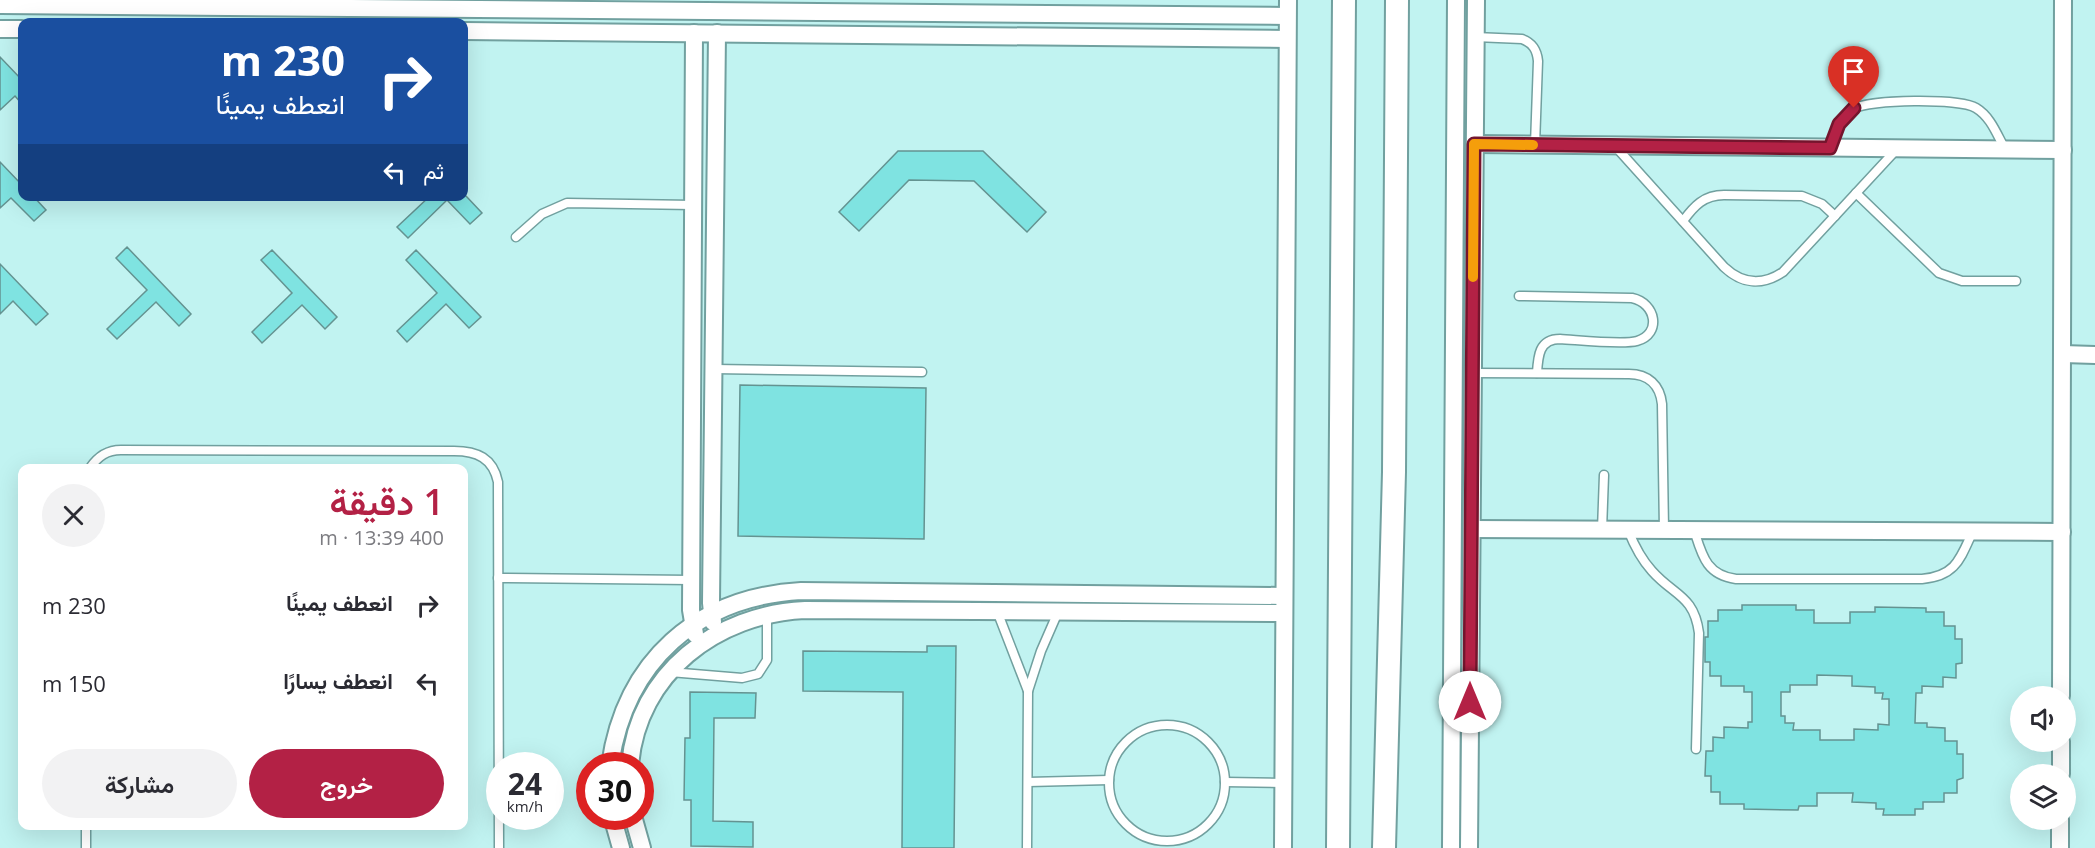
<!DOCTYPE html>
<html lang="ar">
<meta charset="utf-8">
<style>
:root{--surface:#fff;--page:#f2f2f3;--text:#2b2b33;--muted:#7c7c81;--accent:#b32145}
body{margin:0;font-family:"Open Sans",Vazirmatn,sans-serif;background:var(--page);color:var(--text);direction:rtl;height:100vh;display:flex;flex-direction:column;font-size:22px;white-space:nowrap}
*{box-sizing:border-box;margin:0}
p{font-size:20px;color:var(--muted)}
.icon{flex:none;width:33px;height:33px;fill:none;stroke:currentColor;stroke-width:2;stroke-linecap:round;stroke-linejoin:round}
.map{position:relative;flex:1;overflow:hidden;direction:ltr}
.details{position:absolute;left:18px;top:464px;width:450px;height:366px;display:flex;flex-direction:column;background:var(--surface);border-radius:12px;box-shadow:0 6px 24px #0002;direction:rtl}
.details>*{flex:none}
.hud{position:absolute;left:18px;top:18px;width:450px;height:183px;border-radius:12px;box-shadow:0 6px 24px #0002;direction:rtl;background:#1a4fa0;color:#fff;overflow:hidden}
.controls{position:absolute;left:2010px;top:686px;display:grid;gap:12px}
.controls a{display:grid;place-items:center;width:66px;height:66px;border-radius:50%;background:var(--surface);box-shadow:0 6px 24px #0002;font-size:30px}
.speed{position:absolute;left:486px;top:752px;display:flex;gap:12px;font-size:30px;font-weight:700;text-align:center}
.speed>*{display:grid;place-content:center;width:78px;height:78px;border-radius:50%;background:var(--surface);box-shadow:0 6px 24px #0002;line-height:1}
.speed small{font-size:15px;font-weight:400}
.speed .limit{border:9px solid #d22;background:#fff;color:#111}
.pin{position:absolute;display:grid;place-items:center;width:51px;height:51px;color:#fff;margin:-62px -26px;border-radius:50% 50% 50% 0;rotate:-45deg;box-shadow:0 0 6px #0007}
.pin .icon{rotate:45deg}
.me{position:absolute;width:66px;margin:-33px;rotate:0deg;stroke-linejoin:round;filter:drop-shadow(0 0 4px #0008)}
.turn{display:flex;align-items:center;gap:21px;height:126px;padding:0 24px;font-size:27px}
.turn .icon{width:78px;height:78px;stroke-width:2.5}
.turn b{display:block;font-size:42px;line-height:51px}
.then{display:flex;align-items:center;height:57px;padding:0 24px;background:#0003;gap:12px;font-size:22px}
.round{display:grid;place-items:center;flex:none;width:63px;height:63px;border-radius:32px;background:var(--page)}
.summary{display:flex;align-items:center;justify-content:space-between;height:102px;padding:0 24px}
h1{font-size:36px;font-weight:600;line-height:45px;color:var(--accent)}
.cta{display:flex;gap:12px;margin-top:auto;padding:12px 24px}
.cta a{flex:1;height:69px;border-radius:36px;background:var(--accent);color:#fff;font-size:24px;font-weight:600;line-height:69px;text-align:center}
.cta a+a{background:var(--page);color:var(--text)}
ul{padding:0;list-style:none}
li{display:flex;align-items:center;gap:18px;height:78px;padding:0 24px}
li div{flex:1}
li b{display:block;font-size:22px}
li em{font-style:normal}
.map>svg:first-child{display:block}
</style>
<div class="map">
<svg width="2095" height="848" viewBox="0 0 2095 848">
<rect width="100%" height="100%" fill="#c1f3f1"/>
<g fill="#7fe3e1" stroke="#649391" stroke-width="1.5" fill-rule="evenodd">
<path d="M 0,57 L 22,80 L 22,104 L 15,96 L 0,110 Z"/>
<path d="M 898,151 L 983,151 L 1046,212 L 1027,232 L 974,181 L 909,180 L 859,231 L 839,212 Z"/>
<path d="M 0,162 L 22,185 L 22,196 L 33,196 L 46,210 L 34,221 L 11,198 L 0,208 Z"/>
<path d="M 430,196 L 466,196 L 482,213 L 470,224 L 447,200 L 408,238 L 397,227 Z"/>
<path d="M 127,247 L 191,314 L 179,326 L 156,302 L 117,339 L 107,329 L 147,290 L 116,258 Z"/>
<path d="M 272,250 L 337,317 L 325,329 L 302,305 L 262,343 L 252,332 L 292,293 L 261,260 Z"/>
<path d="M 416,250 L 481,317 L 469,328 L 446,304 L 407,342 L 397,331 L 437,293 L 406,260 Z"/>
<path d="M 0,264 L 48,314 L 36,325 L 13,301 L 0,314 Z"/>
<path d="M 740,385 L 926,388 L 924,539 L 738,536 Z"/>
<path d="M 1742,605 L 1796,605 L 1796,610 L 1814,610 L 1814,623 L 1850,623 L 1850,612 L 1875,612 L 1875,607 L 1926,608 L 1926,612 L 1944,612 L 1944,626 L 1955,626 L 1955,639 L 1962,639 L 1962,663 L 1956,664 L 1956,678 L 1943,677 L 1943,687 L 1922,686 L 1922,693 L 1916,693 L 1915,723 L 1927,723 L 1927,727 L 1945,728 L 1945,741 L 1957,741 L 1957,754 L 1963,754 L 1963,778 L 1957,780 L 1957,793 L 1944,793 L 1944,802 L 1923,802 L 1923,809 L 1915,809 L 1915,815 L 1883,815 L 1884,809 L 1876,809 L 1876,803 L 1852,802 L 1853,793 L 1817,793 L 1817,806 L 1799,806 L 1798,810 L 1744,809 L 1744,804 L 1720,804 L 1720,792 L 1711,792 L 1711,776 L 1705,776 L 1706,751 L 1713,751 L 1713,737 L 1724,738 L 1724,727 L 1748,728 L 1748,722 L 1752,722 L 1752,692 L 1744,692 L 1744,686 L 1721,686 L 1721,676 L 1710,676 L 1710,662 L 1705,662 L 1705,637 L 1708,637 L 1708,621 L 1718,621 L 1718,610 L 1742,610 ZM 1817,675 L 1852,676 L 1852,686 L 1875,687 L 1875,693 L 1883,693 L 1882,699 L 1889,699 L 1889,725 L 1878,724 L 1878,730 L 1854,729 L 1854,740 L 1820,740 L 1820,730 L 1793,730 L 1794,723 L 1785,723 L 1785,716 L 1781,716 L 1781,692 L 1790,692 L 1790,685 L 1817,685 Z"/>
<path d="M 927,646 L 956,646 L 954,848 L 902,848 L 903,692 L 803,691 L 803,651 L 927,652 Z"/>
<path d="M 690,692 L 756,693 L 755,718 L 714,718 L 713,821 L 753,822 L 753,847 L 691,846 L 691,800 L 684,800 L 685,738 L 690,738 Z"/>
</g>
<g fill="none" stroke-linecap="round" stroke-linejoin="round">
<defs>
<g id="lane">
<path d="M 1475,37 L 1522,39 C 1533,43 1537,50 1538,61 L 1535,145"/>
<path d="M 1615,146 L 1724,267 C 1742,284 1762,286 1783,272 L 1896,150"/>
<path d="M 1830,148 C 1835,133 1839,118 1853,109 C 1869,99 1960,98 1976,108 C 1991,117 1997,135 2005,149"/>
<path d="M 1856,193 L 1939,273 L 1962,281 L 2016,281"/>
<path d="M 1683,221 C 1694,206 1704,195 1724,195 L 1802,196 L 1822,204 L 1835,216"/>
<path d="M 516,237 L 542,214 L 567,203 L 693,205"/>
<path d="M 1519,296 L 1632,298 C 1656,303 1662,334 1637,341 C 1622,345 1578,340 1560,339 C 1539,339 1538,356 1537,373"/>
<path d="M 714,369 L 922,372"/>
<path d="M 1473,373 L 1629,374 C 1648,374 1660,385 1662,404 L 1664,530"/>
<path d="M 90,468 C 98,456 107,450 121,450 L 454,451 C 477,451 493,458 498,482 L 499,848"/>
<path d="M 1602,530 L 1604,475"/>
<path d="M 1628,530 C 1634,545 1641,559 1652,571 C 1674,596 1694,595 1699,633 L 1696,749"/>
<path d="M 1694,530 C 1702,555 1706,575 1736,579 L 1922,579 C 1956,576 1960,559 1973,531"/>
<path d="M 498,578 L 691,580"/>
<path d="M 997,611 L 1028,691"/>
<path d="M 670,672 L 742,678 L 758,674 L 767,660 L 767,614"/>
<circle cx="1167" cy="783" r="58"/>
<path d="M 1028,782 L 1109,780"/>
<path d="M 1225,782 L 1283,783"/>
<path d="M 86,848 L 86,825"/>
<path d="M 1027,848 L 1028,691 L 1041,651 L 1058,612"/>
</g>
<g id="street">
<path d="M 0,5 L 1287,16"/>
<path d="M 0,29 L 22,29"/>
<path d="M 464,31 L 1287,39"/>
<path d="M 694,33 L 691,610 L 695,634"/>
<path d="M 1475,144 L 2063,150"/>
<path d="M 2063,354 L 2095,355"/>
<path d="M 1472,529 L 2062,532"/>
<path d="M 713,622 L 711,603 L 717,33"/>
<path d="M 2061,696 L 2063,0"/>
<path d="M 610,765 C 625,661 697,597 801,591 L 1284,596"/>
<path d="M 630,765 C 638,673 717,614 805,610 L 1284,613"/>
<path d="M 2061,774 L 2061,741"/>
<path d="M 612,816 L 621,848"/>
<path d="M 633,816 L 642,848"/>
<path d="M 1283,848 L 1288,0"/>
<path d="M 1451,848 L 1456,0"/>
<path d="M 1469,848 L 1476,0"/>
<path d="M 2060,848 L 2060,819"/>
</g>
<g id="secondary">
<path d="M 1338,848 L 1344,0"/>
<path d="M 1384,848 L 1394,472 L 1397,0"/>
</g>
</defs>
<use href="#lane" stroke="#71a09f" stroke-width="11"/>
<use href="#street" stroke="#71a09f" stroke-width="20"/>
<use href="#secondary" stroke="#71a09f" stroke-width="26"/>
<use href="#lane" stroke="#fff" stroke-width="8"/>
<use href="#street" stroke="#fff" stroke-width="16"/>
<use href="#secondary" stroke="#fff" stroke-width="22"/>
</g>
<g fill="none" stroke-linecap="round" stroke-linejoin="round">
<defs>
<path id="route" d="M 1470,702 L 1474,144 L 1830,148 L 1839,124 L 1854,108"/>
</defs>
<use href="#route" stroke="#74152d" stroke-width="15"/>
<use href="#route" stroke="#b32145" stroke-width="10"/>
<path stroke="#f59e0b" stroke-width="10" d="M 1473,277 L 1474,144 L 1533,145"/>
</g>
</svg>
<div class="controls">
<a><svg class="icon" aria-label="sound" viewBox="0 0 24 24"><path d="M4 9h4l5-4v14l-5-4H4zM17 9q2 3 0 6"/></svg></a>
<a><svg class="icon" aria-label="layers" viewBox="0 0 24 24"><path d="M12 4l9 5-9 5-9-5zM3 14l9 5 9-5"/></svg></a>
</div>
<div class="speed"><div>24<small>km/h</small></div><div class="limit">30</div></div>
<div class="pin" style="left:1854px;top:108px;background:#d93025"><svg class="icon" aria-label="arrive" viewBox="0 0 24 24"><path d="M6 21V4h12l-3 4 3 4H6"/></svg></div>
<svg class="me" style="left:1470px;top:702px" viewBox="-20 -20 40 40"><circle r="19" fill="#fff"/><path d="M0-13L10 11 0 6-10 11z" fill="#b32145"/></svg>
<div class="hud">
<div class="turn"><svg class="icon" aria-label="right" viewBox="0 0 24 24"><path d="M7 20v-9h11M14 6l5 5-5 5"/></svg><div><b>230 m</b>انعطف يمينًا</div></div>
<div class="then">ثم<svg class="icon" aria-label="left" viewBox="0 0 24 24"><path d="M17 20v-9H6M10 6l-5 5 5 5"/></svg></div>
</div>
<section class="details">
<div class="summary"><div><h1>1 دقيقة</h1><p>400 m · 13:39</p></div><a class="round"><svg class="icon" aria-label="close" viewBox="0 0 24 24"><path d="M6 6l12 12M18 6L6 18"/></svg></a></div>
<ul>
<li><svg class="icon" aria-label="right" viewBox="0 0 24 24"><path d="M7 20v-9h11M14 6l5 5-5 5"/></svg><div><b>انعطف يمينًا</b></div><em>230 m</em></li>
<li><svg class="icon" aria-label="left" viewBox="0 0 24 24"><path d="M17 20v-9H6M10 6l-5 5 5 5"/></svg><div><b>انعطف يسارًا</b></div><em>150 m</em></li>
</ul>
<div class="cta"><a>خروج</a><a>مشاركة</a></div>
</section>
</div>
